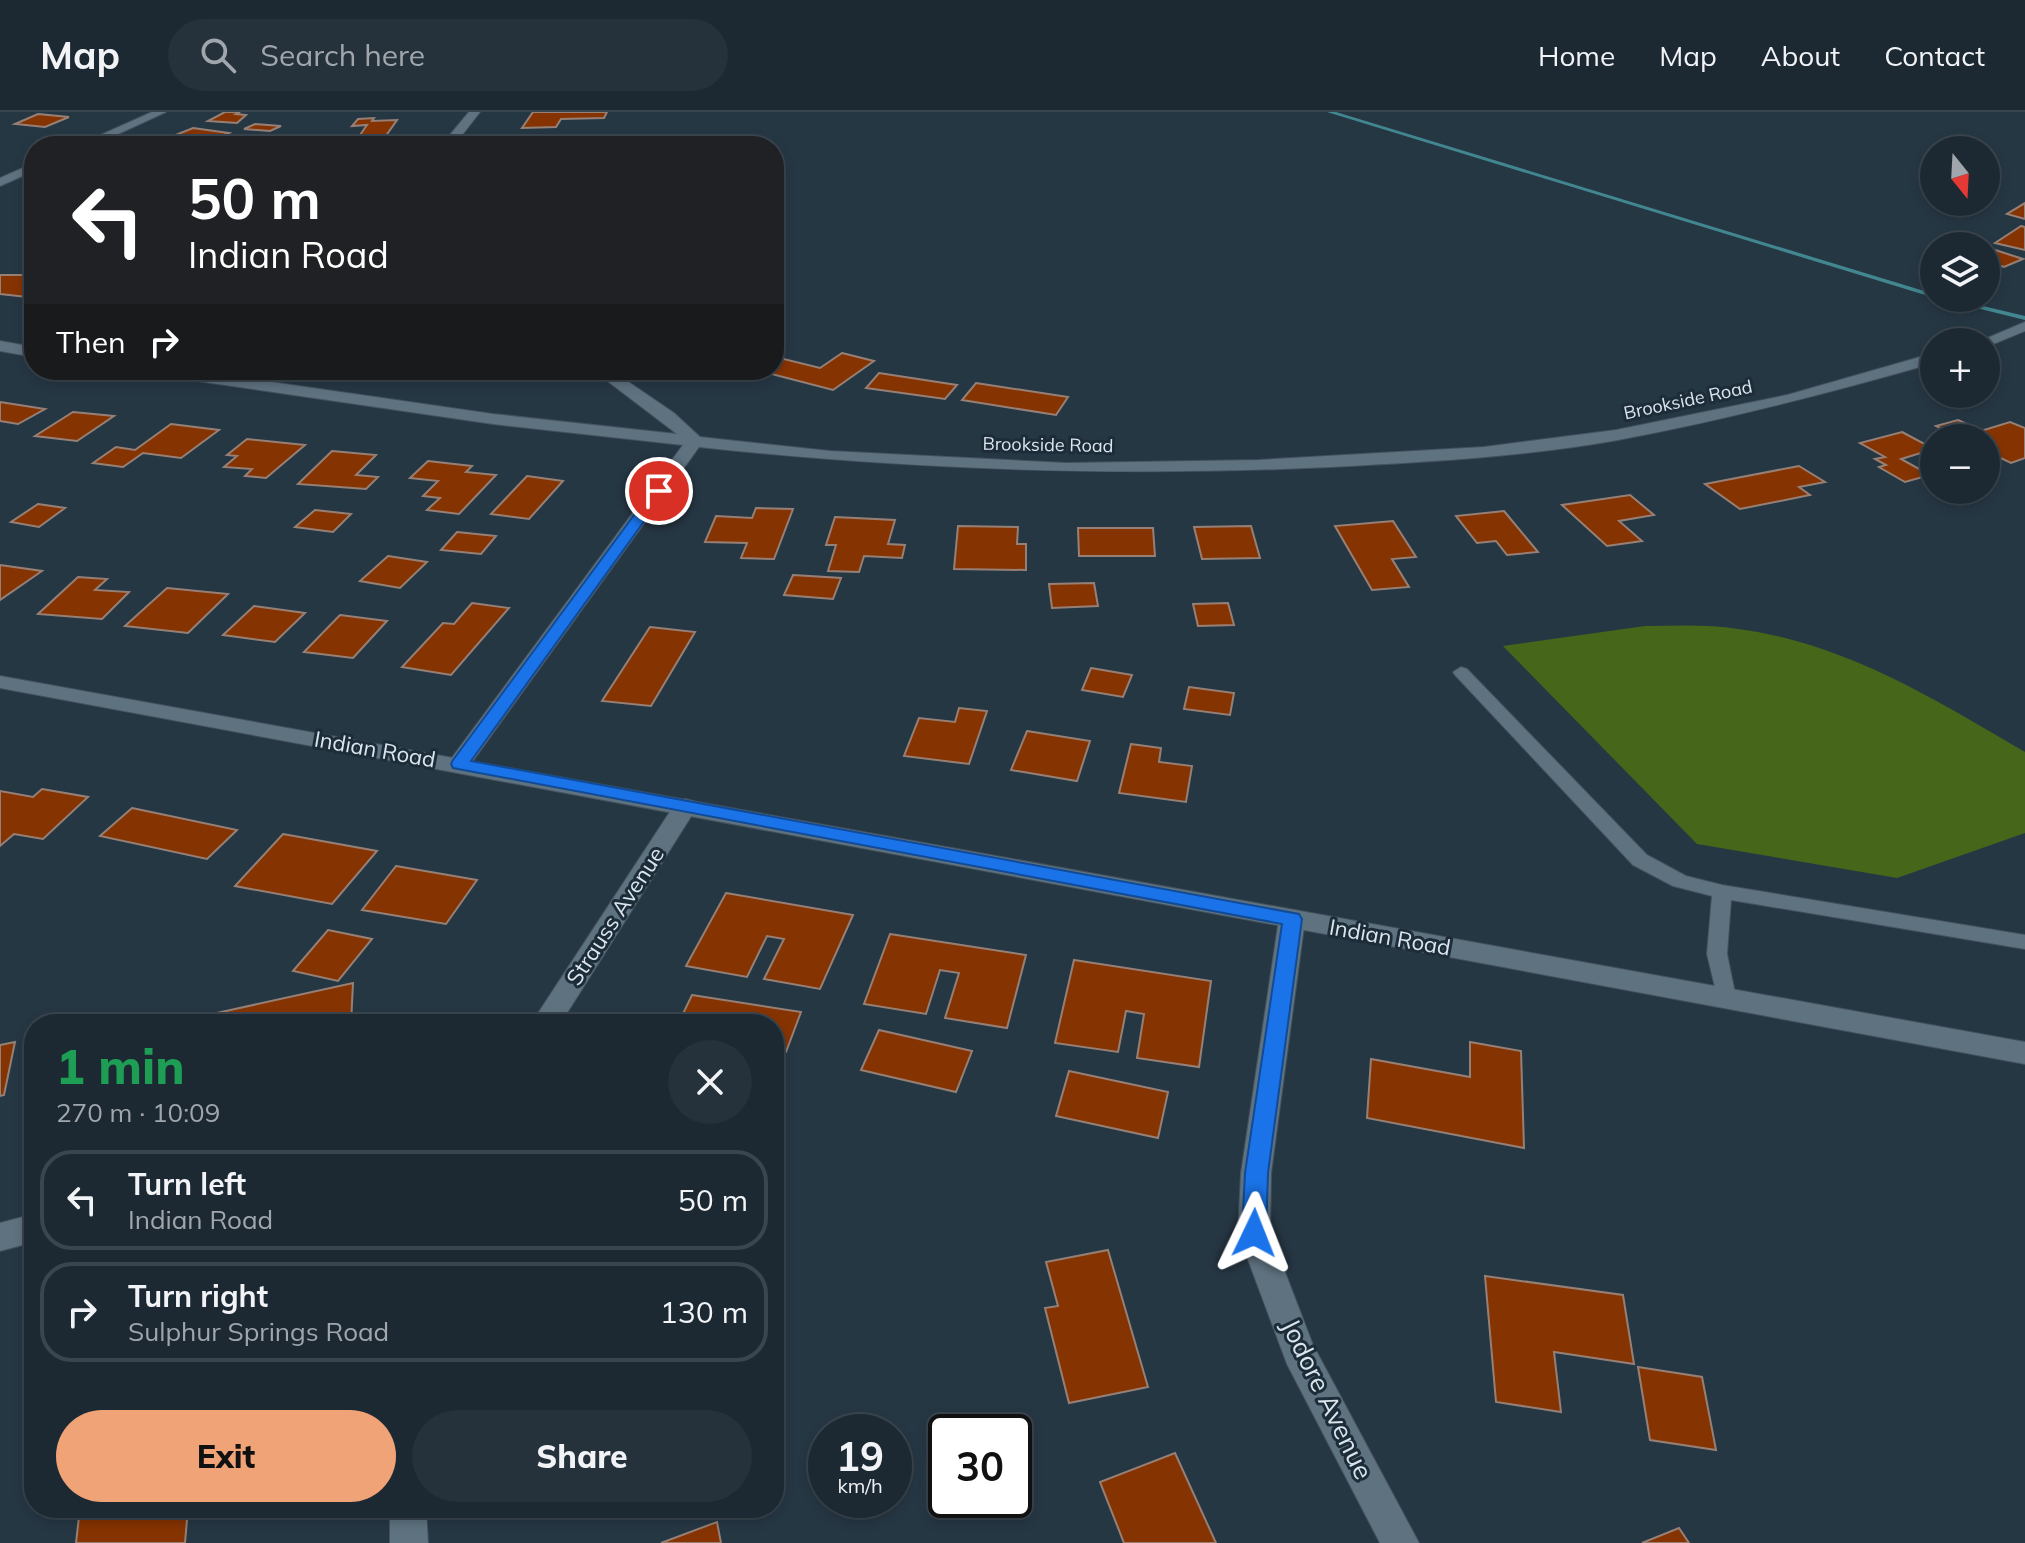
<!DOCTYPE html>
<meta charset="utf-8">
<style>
:root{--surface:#1c2933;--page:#25313b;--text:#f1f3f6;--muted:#a0a6ac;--line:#3a454e;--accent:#efa377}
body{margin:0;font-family:Mulish,sans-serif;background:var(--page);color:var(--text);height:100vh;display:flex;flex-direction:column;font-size:30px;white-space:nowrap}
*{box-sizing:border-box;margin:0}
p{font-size:26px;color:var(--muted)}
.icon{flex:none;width:44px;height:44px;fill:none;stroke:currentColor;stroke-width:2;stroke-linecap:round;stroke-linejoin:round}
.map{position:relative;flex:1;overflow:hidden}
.side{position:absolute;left:24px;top:902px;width:760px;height:504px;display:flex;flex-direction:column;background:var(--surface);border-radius:32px;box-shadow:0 4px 12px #0003,0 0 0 2px var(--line)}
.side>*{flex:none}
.hud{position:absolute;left:24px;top:24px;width:760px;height:244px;border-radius:32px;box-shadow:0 4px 12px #0003,0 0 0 2px var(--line);background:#202124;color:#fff;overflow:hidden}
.needle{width:52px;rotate:162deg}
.buttons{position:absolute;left:1920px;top:24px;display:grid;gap:16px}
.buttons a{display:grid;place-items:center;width:80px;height:80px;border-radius:50%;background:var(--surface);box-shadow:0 4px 12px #0003,0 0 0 2px var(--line);font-size:40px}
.speed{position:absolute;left:808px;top:1302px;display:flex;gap:16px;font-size:40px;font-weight:700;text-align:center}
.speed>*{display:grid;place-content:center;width:104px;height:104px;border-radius:50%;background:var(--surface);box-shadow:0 4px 12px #0003,0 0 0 2px var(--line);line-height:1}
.speed small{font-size:20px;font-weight:400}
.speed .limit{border:4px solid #111;border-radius:12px;background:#fff;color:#111}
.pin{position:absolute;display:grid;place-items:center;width:68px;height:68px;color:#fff;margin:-34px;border:4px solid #fff;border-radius:50%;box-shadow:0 2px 8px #0007}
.me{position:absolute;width:88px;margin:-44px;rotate:2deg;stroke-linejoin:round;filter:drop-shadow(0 0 6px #0008)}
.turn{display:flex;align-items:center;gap:28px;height:168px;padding:0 32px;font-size:36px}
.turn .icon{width:104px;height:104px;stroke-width:2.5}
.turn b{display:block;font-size:56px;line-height:68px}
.then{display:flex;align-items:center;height:76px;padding:0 32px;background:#0003;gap:16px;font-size:30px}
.round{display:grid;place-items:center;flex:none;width:84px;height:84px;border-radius:42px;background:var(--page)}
.summary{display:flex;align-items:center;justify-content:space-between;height:136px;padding:0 32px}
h1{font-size:48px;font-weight:800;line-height:60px;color:#1e9e55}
.cta{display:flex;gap:16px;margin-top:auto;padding:16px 32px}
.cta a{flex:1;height:92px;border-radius:48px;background:var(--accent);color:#111;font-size:32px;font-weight:800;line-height:92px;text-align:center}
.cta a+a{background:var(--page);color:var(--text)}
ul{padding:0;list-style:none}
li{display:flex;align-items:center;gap:24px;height:100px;margin:0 16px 12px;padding:0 16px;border:4px solid var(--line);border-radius:32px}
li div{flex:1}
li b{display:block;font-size:30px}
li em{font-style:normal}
header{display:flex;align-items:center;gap:48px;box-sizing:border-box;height:112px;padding:0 40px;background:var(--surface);border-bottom:2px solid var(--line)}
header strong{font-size:38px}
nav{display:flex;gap:44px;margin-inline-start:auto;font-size:28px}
.search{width:560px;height:72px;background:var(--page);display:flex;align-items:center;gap:20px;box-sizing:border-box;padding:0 28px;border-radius:44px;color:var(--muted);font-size:30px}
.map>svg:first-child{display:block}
</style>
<header>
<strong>Map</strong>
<div class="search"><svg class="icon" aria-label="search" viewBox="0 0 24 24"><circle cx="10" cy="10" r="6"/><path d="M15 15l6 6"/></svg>Search here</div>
<nav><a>Home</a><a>Map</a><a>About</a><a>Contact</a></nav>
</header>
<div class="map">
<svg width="2025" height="1431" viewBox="0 0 2025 1431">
<rect width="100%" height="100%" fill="#263744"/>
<path fill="#46661a" d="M 1645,514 C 1676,514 1708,512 1738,517 C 1845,531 1934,587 2025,640 L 2025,721 L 1897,766 L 1697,732 L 1503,534 Z"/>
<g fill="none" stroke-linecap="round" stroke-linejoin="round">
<g fill="#428690" fill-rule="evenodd">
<path d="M 1327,0 L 1336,0 L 1934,182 L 1935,186 Z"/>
<path d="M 1936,186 L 1949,186 L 2025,204 L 2025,208 Z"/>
</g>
</g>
<g fill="#863302" stroke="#968076" stroke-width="2">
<path d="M 225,0 L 240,0 L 236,2 L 246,3 L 237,11 L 208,9 Z"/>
<path d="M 533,0 L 607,0 L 604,6 L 561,7 L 556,15 L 522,16 Z"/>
<path d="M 38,2 L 69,5 L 45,15 L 15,12 Z"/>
<path d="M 374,6 L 372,9 L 397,8 L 385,25 L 358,26 L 367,13 L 352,14 L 358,7 Z"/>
<path d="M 255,12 L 281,14 L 270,19 L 244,17 Z"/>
<path d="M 193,16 L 229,21 L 198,34 L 167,34 L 187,26 L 173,24 Z"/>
<path d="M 545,27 L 545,34 L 512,34 L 513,29 Z"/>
<path d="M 2025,91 L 2025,107 L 2007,102 Z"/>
<path d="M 2021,114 L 2025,115 L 2025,138 L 1995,131 Z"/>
<path d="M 1955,126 L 1981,134 L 1935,134 Z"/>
<path d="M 1986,135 L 2023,147 L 2004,155 L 1986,149 Z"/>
<path d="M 34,160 L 34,181 L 27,185 L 0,182 L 0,163 L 28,163 Z"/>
<path d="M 842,241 L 874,249 L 833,278 L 764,260 L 774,258 L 774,253 L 784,247 L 820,256 Z"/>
<path d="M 879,261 L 957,273 L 945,287 L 866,276 Z"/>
<path d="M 976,271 L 1068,285 L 1056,303 L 962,288 Z"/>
<path d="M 0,290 L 45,297 L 18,312 L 0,309 Z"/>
<path d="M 73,300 L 114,304 L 77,329 L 35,324 Z"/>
<path d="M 1958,308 L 1981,319 L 2010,310 L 2025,316 L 2025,346 L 2011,351 L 1986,339 L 1986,326 L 1960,326 L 1936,314 Z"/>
<path d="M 171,312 L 219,318 L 181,346 L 143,341 L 123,355 L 93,351 L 116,335 L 135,338 Z"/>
<path d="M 1902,320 L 1934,337 L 1901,347 L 1930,363 L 1905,370 L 1879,355 L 1886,353 L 1875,347 L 1885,345 L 1860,331 Z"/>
<path d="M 247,327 L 305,333 L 266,366 L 245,364 L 252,357 L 224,355 L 237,344 L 227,343 Z"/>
<path d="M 332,339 L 376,343 L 356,363 L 378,365 L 366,377 L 298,372 Z"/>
<path d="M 428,349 L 472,354 L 466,360 L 496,363 L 459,402 L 427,398 L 440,386 L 423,384 L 438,369 L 410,366 Z"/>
<path d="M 1799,354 L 1825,370 L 1799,375 L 1810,383 L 1740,397 L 1705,372 Z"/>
<path d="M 527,364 L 563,369 L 529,407 L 491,402 Z"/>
<path d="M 1630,383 L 1654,403 L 1619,409 L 1642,429 L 1607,434 L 1562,393 Z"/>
<path d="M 38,392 L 65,396 L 39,415 L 11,410 Z"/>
<path d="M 756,396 L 793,397 L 774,447 L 741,446 L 747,431 L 705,430 L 716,404 L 752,406 Z"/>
<path d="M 315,398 L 351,402 L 333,420 L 295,415 Z"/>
<path d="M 1504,399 L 1538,440 L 1507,443 L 1496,429 L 1477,431 L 1456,404 Z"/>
<path d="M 835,405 L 895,408 L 888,432 L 905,433 L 902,446 L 864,444 L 859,460 L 828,459 L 836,433 L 826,433 Z"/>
<path d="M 1393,409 L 1416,445 L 1392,447 L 1409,475 L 1372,478 L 1335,414 Z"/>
<path d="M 958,414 L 1018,415 L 1017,432 L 1026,432 L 1026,458 L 954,457 Z"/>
<path d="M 1251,414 L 1260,446 L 1202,447 L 1194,415 Z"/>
<path d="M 1078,416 L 1153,416 L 1155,444 L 1079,444 Z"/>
<path d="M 457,420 L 496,424 L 481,442 L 441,438 Z"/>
<path d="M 388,444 L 427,450 L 400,476 L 360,469 Z"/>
<path d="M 0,453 L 42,459 L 0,488 Z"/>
<path d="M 793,463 L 841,466 L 833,487 L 784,483 Z"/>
<path d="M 78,465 L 107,467 L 95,478 L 129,480 L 102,507 L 38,502 Z"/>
<path d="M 1094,471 L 1098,494 L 1052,496 L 1049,472 Z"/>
<path d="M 167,476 L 228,482 L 188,521 L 125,514 Z"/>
<path d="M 472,491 L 509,496 L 451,563 L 402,555 L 443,511 L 454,512 Z"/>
<path d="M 1228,491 L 1234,513 L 1198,514 L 1193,492 Z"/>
<path d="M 254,494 L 305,501 L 275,530 L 223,523 Z"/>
<path d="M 340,503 L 387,509 L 353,546 L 304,540 Z"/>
<path d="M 650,515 L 695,520 L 651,594 L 602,589 Z"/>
<path d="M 1091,556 L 1132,563 L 1123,585 L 1082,578 Z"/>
<path d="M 1189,575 L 1234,581 L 1230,603 L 1184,597 Z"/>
<path d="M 959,596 L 987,599 L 969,652 L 904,644 L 919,606 L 955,610 Z"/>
<path d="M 1027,619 L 1090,629 L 1077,669 L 1011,658 Z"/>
<path d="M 1131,632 L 1161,636 L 1159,650 L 1192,654 L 1186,690 L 1119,681 Z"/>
<path d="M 42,677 L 88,685 L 43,727 L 14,722 L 0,734 L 0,679 L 33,685 Z"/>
<path d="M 132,696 L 237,718 L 207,747 L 100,724 Z"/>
<path d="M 283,722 L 377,739 L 332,792 L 235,774 Z"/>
<path d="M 396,754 L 477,768 L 446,812 L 362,798 Z"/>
<path d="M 726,781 L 853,803 L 820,877 L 764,867 L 784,827 L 767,824 L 747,865 L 686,854 Z"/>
<path d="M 328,818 L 372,827 L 338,869 L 293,859 Z"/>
<path d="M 890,822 L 1026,843 L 1007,916 L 945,906 L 959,861 L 940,858 L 926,902 L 864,892 Z"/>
<path d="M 1074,848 L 1211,869 L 1199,955 L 1137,946 L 1144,902 L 1126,899 L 1118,940 L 1055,931 Z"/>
<path d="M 353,871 L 351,912 L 193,912 L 194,906 Z"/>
<path d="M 692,883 L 801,900 L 786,940 L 774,938 L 774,912 L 678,912 Z"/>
<path d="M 879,918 L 972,939 L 956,980 L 861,958 Z"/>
<path d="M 15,930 L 4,983 L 0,984 L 0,933 Z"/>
<path d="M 1470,930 L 1521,939 L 1524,1036 L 1367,1006 L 1371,947 L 1470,965 Z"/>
<path d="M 1069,959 L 1168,980 L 1158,1026 L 1056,1004 Z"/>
<path d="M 1108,1138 L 1148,1275 L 1069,1291 L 1045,1196 L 1058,1194 L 1046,1150 Z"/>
<path d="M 1485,1164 L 1623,1183 L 1634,1252 L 1554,1240 L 1561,1300 L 1496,1290 Z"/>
<path d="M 1638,1255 L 1702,1265 L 1716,1338 L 1650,1328 Z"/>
<path d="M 1175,1341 L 1216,1431 L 1124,1431 L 1100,1370 Z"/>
<path d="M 80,1396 L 188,1396 L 185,1431 L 76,1431 Z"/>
<path d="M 717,1410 L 721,1431 L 661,1431 Z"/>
<path d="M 1679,1416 L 1689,1431 L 1642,1431 Z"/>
</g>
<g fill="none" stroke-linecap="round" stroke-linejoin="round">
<defs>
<path id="lane" d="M 1461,555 L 1467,557 L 1647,743 L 1686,764 L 1722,773 L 2025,823 L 2025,837 L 1731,788 L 1727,842 L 1736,886 L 1733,892 L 1726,894 L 1719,892 L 1707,842 L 1712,784 L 1673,774 L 1633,753 L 1455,563 L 1453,560 Z"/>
<g id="street">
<path d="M 152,0 L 166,0 L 92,34 L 76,34 Z"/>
<path d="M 469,0 L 480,0 L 459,27 L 457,34 L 445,34 L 449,24 Z"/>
<path d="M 34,51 L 34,59 L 0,74 L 0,66 Z"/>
<path d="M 2025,210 L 2025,219 L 1986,235 L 1986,230 L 1978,230 Z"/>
<path d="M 0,229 L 34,235 L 34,245 L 0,239 Z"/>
<path d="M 1934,241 L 1934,251 C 1829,281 1725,308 1618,328 C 1523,345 1427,350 1331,355 C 1117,365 912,358 699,335 L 467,657 L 451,657 L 448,652 L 451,647 L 683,333 L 493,312 L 156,263 L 148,258 L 188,258 L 493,302 L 677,322 L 593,258 L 611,258 L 674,301 L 700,325 L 830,339 L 1067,351 L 1259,348 L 1484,335 L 1616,318 L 1787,283 Z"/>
<path d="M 685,687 L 693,689 L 697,695 L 560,912 L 531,912 L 677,689 Z"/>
<path d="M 1292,798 L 1301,800 L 1305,807 L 1271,1061 L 1270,1121 L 1313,1233 L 1419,1431 L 1380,1431 L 1287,1252 L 1238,1121 L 1241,1061 L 1279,807 L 1283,800 Z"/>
<path d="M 34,1102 L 34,1130 L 0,1139 L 0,1111 Z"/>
<path d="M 390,1396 L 426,1396 L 428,1431 L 390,1431 Z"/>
</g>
<path id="secondary" d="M 0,564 L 2025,930 L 2025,952 L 0,576 Z"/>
</defs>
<use href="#lane" stroke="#43525d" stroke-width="2"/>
<use href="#street" stroke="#43525d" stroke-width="2"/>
<use href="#secondary" stroke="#43525d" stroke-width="2"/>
<use href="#lane" fill="#5f7280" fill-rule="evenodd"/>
<use href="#street" fill="#5f7280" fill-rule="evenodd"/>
<use href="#secondary" fill="#5f7280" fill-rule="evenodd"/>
</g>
<path fill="#1a73e8" stroke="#114b97" stroke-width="2" d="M 654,376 L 666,379 L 471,649 L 1299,802 L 1302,807 L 1268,1061 L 1266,1121 L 1262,1129 L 1254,1132 L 1245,1129 L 1242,1121 L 1245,1061 L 1282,812 L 453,656 L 451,652 L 453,648 Z"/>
<g text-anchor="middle" stroke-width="6" stroke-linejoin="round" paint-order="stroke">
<g font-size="18" fill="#dbe5ed" stroke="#1c2d39">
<text transform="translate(1688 288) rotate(-12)" y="6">Brookside Road</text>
<text transform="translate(1048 333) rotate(1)" y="6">Brookside Road</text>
</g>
<g font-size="22" fill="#dbe5ed" stroke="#1c2d39">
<text transform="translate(375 637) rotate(10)" y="8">Indian Road</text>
<text transform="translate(615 804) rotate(-57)" y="8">Strauss Avenue</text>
<text transform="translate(1390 825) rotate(10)" y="8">Indian Road</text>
</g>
<g font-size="26" fill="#dbe5ed" stroke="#1c2d39">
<text transform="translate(1327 1287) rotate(64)" y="9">Jodore Avenue</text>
</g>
</g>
</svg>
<div class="buttons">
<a><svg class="needle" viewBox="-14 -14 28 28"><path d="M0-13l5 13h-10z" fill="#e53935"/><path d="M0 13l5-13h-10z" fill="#a0a6ac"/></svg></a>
<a><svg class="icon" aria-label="layers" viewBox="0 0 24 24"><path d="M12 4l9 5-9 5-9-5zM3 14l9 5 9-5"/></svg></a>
<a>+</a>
<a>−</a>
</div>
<div class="speed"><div>19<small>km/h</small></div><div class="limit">30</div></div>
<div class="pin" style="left:659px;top:379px;background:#d93025"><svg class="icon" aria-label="arrive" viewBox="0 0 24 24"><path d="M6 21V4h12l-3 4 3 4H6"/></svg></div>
<svg class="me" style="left:1254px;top:1121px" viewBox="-20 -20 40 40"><path d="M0-17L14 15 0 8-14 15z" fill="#1a73e8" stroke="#fff" stroke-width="4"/></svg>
<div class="hud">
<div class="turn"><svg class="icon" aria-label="left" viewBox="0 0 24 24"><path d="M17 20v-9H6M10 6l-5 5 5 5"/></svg><div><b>50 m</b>Indian Road</div></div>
<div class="then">Then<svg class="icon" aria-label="right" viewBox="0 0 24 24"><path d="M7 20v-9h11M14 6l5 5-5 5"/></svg></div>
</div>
<section class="side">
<div class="summary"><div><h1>1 min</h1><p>270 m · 10:09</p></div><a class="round"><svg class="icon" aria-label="close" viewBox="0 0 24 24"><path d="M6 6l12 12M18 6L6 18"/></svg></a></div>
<ul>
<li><svg class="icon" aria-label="left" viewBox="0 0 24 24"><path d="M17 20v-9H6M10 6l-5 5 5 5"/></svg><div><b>Turn left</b><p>Indian Road</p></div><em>50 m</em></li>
<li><svg class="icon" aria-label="right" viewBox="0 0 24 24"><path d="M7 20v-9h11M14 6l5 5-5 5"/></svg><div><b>Turn right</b><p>Sulphur Springs Road</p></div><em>130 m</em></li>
</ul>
<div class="cta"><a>Exit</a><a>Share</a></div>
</section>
</div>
